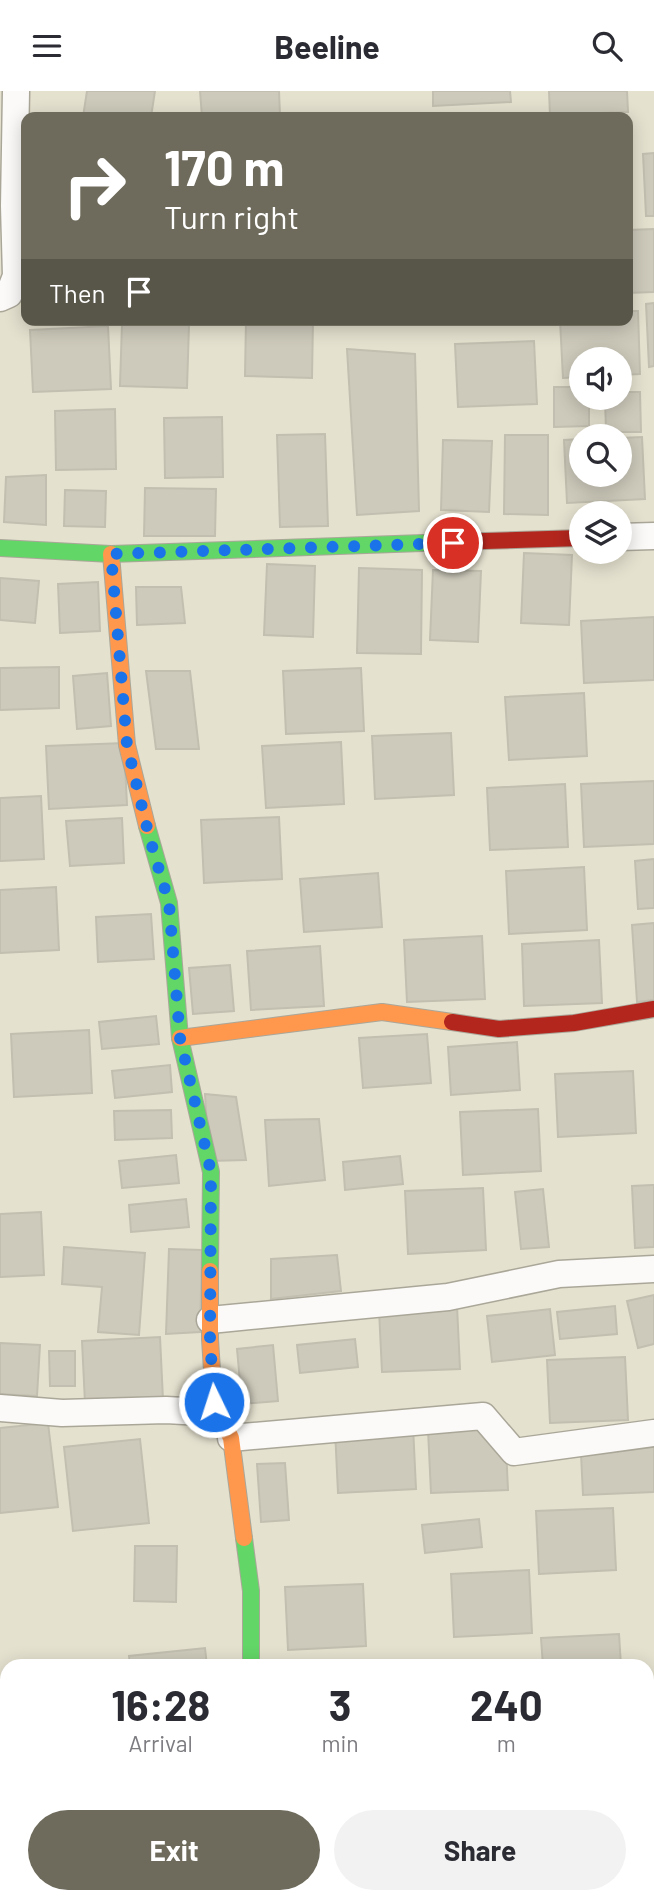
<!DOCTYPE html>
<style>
:root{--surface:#fff;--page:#f2f2f3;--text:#2b2b33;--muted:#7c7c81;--accent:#6e6b5c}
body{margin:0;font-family:Barlow,sans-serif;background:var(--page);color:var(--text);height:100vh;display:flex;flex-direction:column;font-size:26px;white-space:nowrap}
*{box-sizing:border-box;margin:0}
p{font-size:23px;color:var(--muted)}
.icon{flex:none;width:38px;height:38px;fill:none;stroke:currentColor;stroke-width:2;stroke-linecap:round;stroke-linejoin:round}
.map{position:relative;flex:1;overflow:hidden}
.side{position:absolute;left:0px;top:1568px;width:654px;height:245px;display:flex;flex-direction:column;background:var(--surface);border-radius:21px 21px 0 0;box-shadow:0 4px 18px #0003}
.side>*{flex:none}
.top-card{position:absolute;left:21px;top:21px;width:612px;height:214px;border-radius:14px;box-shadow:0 4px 18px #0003;background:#6e6b5c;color:#fff;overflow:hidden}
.tools{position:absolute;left:569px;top:256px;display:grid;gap:14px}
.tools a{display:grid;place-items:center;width:63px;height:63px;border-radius:50%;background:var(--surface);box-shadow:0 4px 18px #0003;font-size:35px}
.pin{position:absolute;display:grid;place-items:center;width:60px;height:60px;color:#fff;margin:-30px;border:4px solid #fff;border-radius:50%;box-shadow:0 2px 7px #0007}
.me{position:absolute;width:77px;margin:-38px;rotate:356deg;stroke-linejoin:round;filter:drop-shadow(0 0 5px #0008)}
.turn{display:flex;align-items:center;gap:24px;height:147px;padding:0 28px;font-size:32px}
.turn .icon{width:91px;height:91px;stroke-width:2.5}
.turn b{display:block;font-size:49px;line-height:60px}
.then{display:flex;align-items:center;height:66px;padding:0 28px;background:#0003;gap:14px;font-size:26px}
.eta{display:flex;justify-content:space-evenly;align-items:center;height:119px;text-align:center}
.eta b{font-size:42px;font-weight:700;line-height:49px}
.action{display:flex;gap:14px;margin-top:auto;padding:14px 28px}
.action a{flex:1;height:80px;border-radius:42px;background:var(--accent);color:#fff;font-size:28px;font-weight:700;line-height:80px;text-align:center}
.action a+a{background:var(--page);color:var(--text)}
header{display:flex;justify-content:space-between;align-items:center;height:91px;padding:0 28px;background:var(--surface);font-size:32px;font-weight:700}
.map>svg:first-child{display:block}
</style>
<header><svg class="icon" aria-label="menu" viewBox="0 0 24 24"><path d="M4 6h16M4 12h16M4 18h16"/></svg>Beeline<svg class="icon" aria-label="search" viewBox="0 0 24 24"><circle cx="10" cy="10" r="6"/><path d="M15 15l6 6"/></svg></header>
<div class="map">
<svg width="654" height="1813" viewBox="0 0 654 1813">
<rect width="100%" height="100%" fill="#e5e1cf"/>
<rect fill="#8daac6" x="157" y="1806" width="75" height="7"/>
<g fill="#cdcabb" stroke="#c2bfb0" stroke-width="2">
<path d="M 87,0 L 155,0 L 151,26 L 83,26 Z"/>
<path d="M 200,0 L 279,0 L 280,25 L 202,26 Z"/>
<path d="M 433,0 L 510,0 L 511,11 L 433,15 Z"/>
<path d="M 549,0 L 627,0 L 628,21 L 550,24 Z"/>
<path d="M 654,62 L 654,125 L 646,125 L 643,63 Z"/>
<path d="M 654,138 L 654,201 L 628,202 L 628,139 Z"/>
<path d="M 654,212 L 654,275 L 649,276 L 646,213 Z"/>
<path d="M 628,220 L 638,220 L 640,283 L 620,284 L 620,268 L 581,268 L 581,286 L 563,287 L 560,229 L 628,229 Z"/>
<path d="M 246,229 L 313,229 L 312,287 L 245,285 Z"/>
<path d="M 122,232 L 189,234 L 187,297 L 120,295 Z"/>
<path d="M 108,235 L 111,298 L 33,301 L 30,239 Z"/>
<path d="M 534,250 L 537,313 L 458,316 L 455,253 Z"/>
<path d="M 347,258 L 415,263 L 419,420 L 357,424 Z"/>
<path d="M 554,296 L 581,296 L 581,306 L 589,306 L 589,335 L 554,336 Z"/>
<path d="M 620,301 L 640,301 L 641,341 L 606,341 L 605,306 L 620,306 Z"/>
<path d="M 115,318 L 116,378 L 56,379 L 55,320 Z"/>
<path d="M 222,326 L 223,386 L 165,387 L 164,327 Z"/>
<path d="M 325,343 L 328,435 L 280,436 L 277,344 Z"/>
<path d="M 505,344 L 548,344 L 548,424 L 504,423 Z"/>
<path d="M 642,346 L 645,408 L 567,412 L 564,349 L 581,348 L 581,383 L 620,383 L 620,347 Z"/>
<path d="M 443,349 L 492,350 L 489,421 L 441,419 Z"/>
<path d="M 46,384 L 46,434 L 4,431 L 6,386 Z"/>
<path d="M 145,397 L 216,398 L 215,445 L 144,445 Z"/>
<path d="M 65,399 L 106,400 L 105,436 L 64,435 Z"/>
<path d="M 524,462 L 572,464 L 569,534 L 521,532 Z"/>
<path d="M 267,473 L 315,475 L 313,546 L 264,544 Z"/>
<path d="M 359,477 L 422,479 L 421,563 L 357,562 Z"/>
<path d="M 433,479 L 481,480 L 478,551 L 430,549 Z"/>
<path d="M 0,487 L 39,490 L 35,532 L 0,529 Z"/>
<path d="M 98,491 L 100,540 L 60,542 L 58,493 Z"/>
<path d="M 136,496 L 181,496 L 185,532 L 137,534 Z"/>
<path d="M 654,526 L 654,589 L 584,592 L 581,530 Z"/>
<path d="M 59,576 L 59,617 L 0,619 L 0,577 Z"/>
<path d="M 361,577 L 364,640 L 286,643 L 283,580 Z"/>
<path d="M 146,580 L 190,580 L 199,658 L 156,658 Z"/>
<path d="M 107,582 L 111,635 L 77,638 L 73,585 Z"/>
<path d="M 584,602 L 587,665 L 509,669 L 505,606 Z"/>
<path d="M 451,642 L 454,704 L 375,708 L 372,645 Z"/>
<path d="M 341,651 L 344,713 L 266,717 L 262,655 Z"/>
<path d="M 124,652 L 127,714 L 49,718 L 46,655 Z"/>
<path d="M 654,690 L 654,753 L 584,756 L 581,693 Z"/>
<path d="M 565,693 L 568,756 L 490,759 L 487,697 Z"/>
<path d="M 41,705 L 44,768 L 0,770 L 0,707 Z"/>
<path d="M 279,726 L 282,788 L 204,792 L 201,729 Z"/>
<path d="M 122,727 L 124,772 L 70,775 L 66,730 Z"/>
<path d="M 654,768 L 654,817 L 638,818 L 635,770 Z"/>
<path d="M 584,776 L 587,839 L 509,843 L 506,780 Z"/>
<path d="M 378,782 L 382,836 L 304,841 L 300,788 Z"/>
<path d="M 56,796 L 59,859 L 0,862 L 0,799 Z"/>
<path d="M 151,823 L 154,868 L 98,871 L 96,826 Z"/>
<path d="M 654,832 L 654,909 L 637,911 L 632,834 Z"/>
<path d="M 482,845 L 485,908 L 407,911 L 404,849 Z"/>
<path d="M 599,849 L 602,912 L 524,915 L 522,853 Z"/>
<path d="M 320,855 L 324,915 L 251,919 L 247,860 Z"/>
<path d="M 230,874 L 234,920 L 193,923 L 189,877 Z"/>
<path d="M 156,925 L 159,953 L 102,958 L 99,931 Z"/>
<path d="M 89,939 L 92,1002 L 14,1006 L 11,943 Z"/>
<path d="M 427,943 L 431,992 L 363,997 L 359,947 Z"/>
<path d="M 517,951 L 520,999 L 451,1004 L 448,956 Z"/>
<path d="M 170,974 L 172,1001 L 115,1007 L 112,980 Z"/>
<path d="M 633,980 L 636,1042 L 558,1046 L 555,983 Z"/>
<path d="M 205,1003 L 236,1006 L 246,1069 L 209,1070 Z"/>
<path d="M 538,1018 L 541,1080 L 463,1084 L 460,1021 Z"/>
<path d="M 171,1019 L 172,1047 L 115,1049 L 114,1020 Z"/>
<path d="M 319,1028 L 325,1089 L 269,1095 L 265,1029 Z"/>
<path d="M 176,1064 L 179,1092 L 122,1097 L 119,1070 Z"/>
<path d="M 400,1065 L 403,1093 L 345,1099 L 343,1071 Z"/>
<path d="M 652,1094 L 654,1094 L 654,1156 L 635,1157 L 632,1095 Z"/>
<path d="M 483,1097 L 486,1159 L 408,1163 L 405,1100 Z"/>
<path d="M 543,1098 L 549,1156 L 521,1158 L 515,1101 Z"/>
<path d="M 186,1108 L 189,1136 L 131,1141 L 129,1114 Z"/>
<path d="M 41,1121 L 44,1184 L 0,1186 L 0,1123 Z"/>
<path d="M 64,1156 L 145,1162 L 139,1244 L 98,1241 L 102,1196 L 62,1193 Z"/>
<path d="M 169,1158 L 202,1159 L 200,1241 L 166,1243 Z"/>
<path d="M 337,1164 L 341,1200 L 271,1208 L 271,1168 Z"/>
<path d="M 654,1204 L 654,1253 L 638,1257 L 627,1210 Z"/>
<path d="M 457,1215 L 460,1278 L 382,1281 L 379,1219 Z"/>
<path d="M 615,1215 L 617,1243 L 560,1248 L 557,1221 Z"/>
<path d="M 550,1218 L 555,1264 L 492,1271 L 487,1225 Z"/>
<path d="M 160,1246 L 163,1309 L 85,1312 L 82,1250 Z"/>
<path d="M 355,1248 L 358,1276 L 300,1282 L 297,1254 Z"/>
<path d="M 0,1252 L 40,1254 L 37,1305 L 0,1303 Z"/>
<path d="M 273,1254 L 278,1310 L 242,1313 L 237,1258 Z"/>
<path d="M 49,1260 L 75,1260 L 75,1295 L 50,1295 Z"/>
<path d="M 625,1266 L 628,1329 L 550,1332 L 547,1269 Z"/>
<path d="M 48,1332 L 58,1416 L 0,1422 L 0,1337 Z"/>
<path d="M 413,1335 L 416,1398 L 338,1402 L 335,1339 Z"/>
<path d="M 505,1336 L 508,1399 L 431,1402 L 428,1339 Z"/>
<path d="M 654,1338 L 654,1401 L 583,1404 L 580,1342 Z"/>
<path d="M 140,1348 L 149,1432 L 73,1440 L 64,1356 Z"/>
<path d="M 285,1372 L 289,1429 L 261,1431 L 257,1373 Z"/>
<path d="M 613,1417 L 616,1479 L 539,1483 L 536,1420 Z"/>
<path d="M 479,1428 L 482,1456 L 425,1462 L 422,1434 Z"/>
<path d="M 135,1455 L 177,1455 L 176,1511 L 134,1510 Z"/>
<path d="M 529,1479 L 532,1542 L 454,1546 L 451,1483 Z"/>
<path d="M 363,1493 L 366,1555 L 288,1559 L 285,1496 Z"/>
<path d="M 619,1543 L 621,1575 L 543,1575 L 541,1547 Z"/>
<path d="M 205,1557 L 207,1575 L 130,1575 L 129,1565 Z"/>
<path d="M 7,1590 L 7,1675 L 2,1676 L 0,1591 Z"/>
<rect x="648" y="1616" width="6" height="63"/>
<path d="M 654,1801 L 654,1813 L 600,1813 L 600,1806 L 648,1806 L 648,1802 Z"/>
<path d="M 33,1806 L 110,1806 L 111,1813 L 34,1813 Z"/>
</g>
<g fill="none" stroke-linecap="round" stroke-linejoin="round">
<defs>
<g id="street">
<path d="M 0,207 L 9,203 L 16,185 L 14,115 L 16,0"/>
<path d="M 620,446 L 654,445"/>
<path d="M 210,1229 L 448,1206 L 559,1183 L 654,1178"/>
<path d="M 0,1317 L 62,1322 L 166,1319 L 219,1322"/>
<path d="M 231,1347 L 483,1325 L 514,1361 L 654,1342"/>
<path d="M 0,1754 L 7,1755"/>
<path d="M 254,1806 L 255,1813"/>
</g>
<g id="fast">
<path d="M 0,457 L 111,463 L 451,451"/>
<path d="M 147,735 L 169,812 L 180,947 L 211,1081 L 210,1180"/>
<path d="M 244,1447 L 251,1500 L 251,1575"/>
</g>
<g id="slow">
<path d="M 111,463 L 127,654 L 147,735"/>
<path d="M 180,947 L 382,921 L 452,931"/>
<path d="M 210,1180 L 210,1248 L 214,1311 L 231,1347 L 244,1447"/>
</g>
<g id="jam">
<path d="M 451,451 L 581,447"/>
<path d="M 452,931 L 499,938 L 574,932 L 654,918"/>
</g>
</defs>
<use href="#street" stroke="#aaa799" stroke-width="29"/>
<use href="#fast" stroke="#aaa799" stroke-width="18"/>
<use href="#slow" stroke="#aaa799" stroke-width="18"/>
<use href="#jam" stroke="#aaa799" stroke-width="18"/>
<use href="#street" stroke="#fbfaf8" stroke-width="26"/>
<use href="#fast" stroke="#63d668" stroke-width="16"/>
<use href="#slow" stroke="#ff974d" stroke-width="16"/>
<use href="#jam" stroke="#b3261e" stroke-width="16"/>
</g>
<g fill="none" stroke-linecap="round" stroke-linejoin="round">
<path stroke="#1a73e8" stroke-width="12" stroke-dasharray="0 21.6" d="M 214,1311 L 210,1248 L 211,1081 L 180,947 L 169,812 L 149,745 L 127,654 L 111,463 L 453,452"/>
</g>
</svg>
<div class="tools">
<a><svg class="icon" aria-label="sound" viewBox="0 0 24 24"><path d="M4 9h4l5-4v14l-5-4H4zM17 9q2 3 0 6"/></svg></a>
<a><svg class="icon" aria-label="search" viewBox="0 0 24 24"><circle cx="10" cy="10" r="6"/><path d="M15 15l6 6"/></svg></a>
<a><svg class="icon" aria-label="layers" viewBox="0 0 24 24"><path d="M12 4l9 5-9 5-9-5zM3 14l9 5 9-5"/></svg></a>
</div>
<div class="pin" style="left:453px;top:452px;background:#d93025"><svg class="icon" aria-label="arrive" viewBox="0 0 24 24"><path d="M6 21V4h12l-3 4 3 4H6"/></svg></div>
<svg class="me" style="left:214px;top:1311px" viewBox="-20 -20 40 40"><circle r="17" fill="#1a73e8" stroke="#fff" stroke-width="3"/><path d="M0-11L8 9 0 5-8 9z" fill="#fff"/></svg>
<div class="top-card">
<div class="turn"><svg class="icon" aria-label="right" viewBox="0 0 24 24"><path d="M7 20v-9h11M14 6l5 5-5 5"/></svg><div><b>170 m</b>Turn right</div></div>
<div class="then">Then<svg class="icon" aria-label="arrive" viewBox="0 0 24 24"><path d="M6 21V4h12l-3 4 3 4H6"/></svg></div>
</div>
<section class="side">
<div class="eta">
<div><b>16:28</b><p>Arrival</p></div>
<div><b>3</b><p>min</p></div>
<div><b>240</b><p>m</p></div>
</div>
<div class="action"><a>Exit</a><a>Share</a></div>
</section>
</div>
